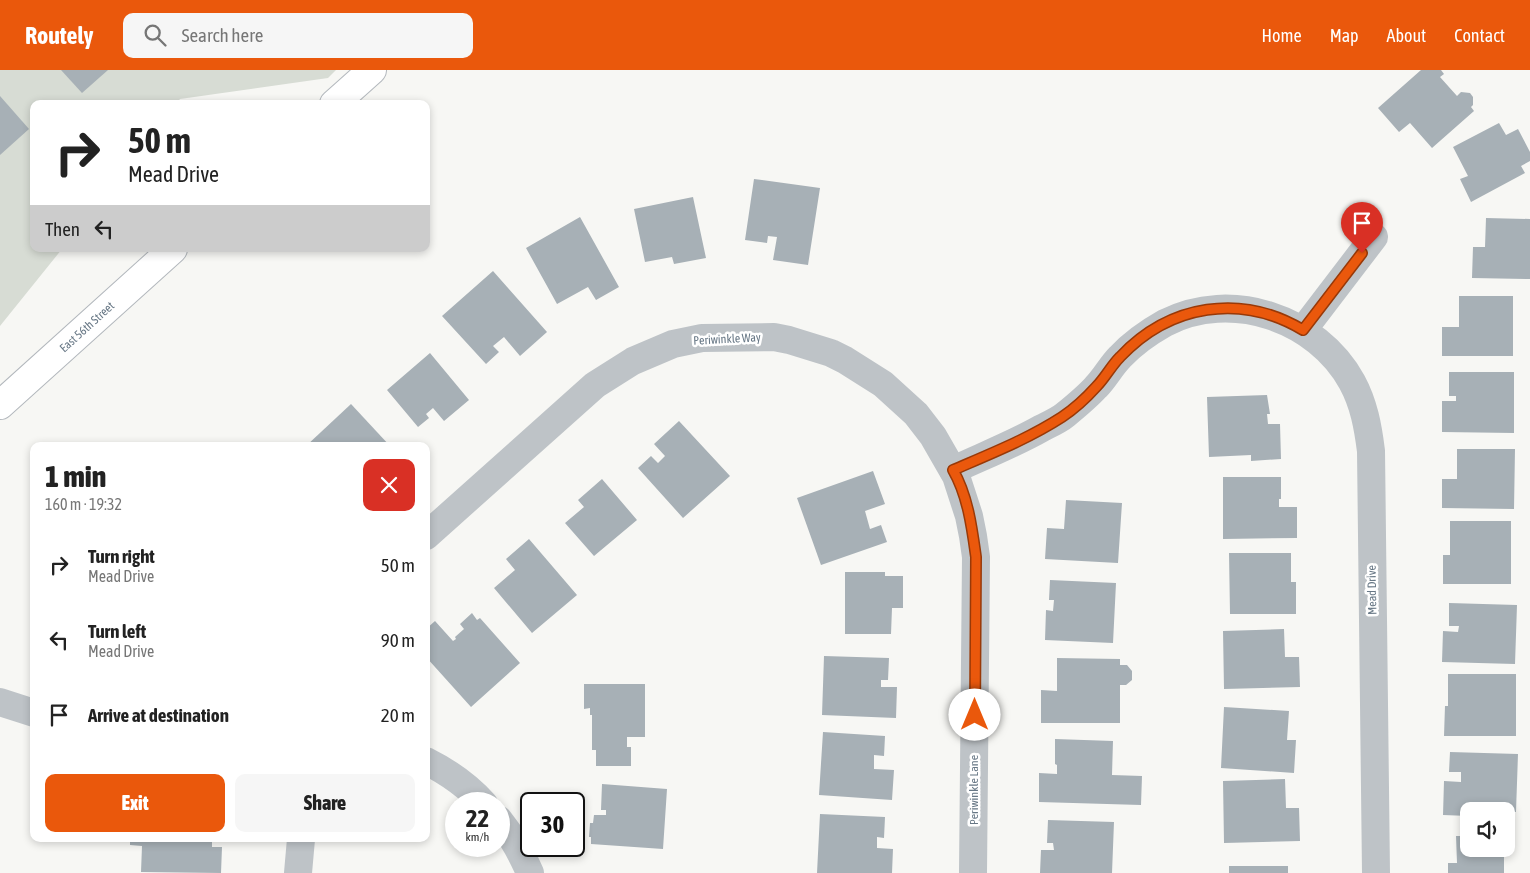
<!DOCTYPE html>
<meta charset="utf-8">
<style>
:root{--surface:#fff;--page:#f6f6f6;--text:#222;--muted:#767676;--accent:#ea580c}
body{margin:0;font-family:"Asap Condensed",sans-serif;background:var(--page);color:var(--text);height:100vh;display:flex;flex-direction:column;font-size:19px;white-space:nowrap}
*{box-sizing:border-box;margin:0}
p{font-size:16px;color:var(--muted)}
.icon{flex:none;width:28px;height:28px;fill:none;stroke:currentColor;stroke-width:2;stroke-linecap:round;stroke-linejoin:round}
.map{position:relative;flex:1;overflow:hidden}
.panel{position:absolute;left:30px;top:372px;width:400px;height:400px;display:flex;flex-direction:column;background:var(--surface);border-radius:10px;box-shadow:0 2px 8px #0003}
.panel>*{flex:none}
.banner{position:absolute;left:30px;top:30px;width:400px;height:152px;border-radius:10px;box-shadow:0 2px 8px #0003;background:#fff;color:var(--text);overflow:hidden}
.fabs{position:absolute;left:1460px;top:732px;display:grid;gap:10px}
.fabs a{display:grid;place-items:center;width:55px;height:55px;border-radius:10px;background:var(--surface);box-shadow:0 2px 8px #0003;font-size:25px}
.speed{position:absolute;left:445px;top:722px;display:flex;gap:10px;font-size:25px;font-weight:700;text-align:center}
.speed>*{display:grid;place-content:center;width:65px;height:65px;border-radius:50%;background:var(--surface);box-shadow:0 2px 8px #0003;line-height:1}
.speed small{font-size:12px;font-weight:400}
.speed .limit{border:2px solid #111;border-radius:8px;background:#fff;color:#111}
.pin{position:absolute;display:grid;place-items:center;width:42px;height:42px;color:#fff;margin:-51px -21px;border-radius:50% 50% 50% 0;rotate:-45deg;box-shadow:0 0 5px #0007}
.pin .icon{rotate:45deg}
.me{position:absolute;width:55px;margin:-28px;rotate:0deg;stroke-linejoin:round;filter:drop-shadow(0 0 4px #0008)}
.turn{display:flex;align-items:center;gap:18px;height:105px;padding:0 15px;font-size:22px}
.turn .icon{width:65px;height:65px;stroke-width:2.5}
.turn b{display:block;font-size:35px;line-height:42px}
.then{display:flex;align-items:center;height:48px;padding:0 15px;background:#0003;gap:10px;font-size:19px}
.round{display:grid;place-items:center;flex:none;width:52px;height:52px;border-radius:10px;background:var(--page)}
.summary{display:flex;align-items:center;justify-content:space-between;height:85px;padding:0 15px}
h1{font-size:30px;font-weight:800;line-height:38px}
.primary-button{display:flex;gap:10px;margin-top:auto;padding:10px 15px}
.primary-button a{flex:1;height:58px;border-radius:10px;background:var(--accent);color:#fff;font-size:20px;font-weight:800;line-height:58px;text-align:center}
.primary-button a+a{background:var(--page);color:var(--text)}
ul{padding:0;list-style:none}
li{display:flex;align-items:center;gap:15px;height:75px;padding:0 15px}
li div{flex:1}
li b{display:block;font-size:19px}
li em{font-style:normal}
header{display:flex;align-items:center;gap:30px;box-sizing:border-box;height:70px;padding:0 25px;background:var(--accent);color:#fff}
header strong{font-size:24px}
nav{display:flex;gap:28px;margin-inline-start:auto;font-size:18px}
.search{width:350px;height:45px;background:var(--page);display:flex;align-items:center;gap:12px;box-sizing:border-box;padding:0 18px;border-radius:10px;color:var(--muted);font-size:19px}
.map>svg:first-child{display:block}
</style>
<header>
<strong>Routely</strong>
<div class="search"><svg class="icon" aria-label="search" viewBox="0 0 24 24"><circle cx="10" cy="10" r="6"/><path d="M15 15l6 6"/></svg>Search here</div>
<nav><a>Home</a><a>Map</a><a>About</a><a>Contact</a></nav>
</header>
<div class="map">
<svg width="1530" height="803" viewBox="0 0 1530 803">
<rect width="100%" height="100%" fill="#f7f7f4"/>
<path fill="#d7dcd4" d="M 0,0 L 336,0 L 328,8 L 180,29 L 176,34 L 34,34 L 34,179 L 62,179 L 0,256 Z"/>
<g fill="#a7b0b6">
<path d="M 61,0 L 108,0 L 82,23 Z"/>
<path d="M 1421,0 L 1441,0 L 1444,4 L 1440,7 L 1457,26 L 1461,22 L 1470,23 L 1473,27 L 1473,35 L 1471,37 L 1474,41 L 1432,78 L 1410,53 L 1399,62 L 1378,38 Z"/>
<path d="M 0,26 L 29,59 L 0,85 Z"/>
<path d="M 1499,53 L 1506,65 L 1518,59 L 1530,82 L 1530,91 L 1521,96 L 1525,103 L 1471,132 L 1460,109 L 1468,106 L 1453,77 Z"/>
<path d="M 754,109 L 820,118 L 808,195 L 773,190 L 777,167 L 768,166 L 767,173 L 745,170 Z"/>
<path d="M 693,127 L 706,188 L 674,194 L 672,187 L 645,192 L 634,139 Z"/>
<path d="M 580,147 L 619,217 L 596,230 L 588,217 L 557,234 L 526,178 Z"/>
<path d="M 1486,148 L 1530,149 L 1530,209 L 1472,208 L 1473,177 L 1485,177 Z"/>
<path d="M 493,201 L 547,262 L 520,286 L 504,267 L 493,276 L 499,282 L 486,294 L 442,246 Z"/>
<path d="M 1459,226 L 1513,226 L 1513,286 L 1442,286 L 1442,257 L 1459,257 Z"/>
<path d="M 430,283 L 469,330 L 444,351 L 433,338 L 426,344 L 429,348 L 418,357 L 387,320 Z"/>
<path d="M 1449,302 L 1514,302 L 1514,363 L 1442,362 L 1442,331 L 1456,331 L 1456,326 L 1449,326 Z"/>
<path d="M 1267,325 L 1270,344 L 1267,344 L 1268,354 L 1280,354 L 1281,389 L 1251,391 L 1251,385 L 1209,387 L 1207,327 Z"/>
<path d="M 351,334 L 390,376 L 306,376 Z"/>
<path d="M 679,351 L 730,406 L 683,448 L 638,398 L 651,386 L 658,393 L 665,386 L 654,374 Z"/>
<path d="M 1457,379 L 1515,379 L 1514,439 L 1442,438 L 1442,409 L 1457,409 Z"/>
<path d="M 873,401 L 885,434 L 865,441 L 870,459 L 881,455 L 887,472 L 821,495 L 797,428 Z"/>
<path d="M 1223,407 L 1281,407 L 1281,429 L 1279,429 L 1279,437 L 1297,437 L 1297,468 L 1223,469 Z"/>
<path d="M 602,409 L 637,450 L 594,486 L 565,453 L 584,437 L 578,430 Z"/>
<path d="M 1066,430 L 1122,433 L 1118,493 L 1045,489 L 1047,458 L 1064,459 Z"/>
<path d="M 1450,451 L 1511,451 L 1511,514 L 1443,514 L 1443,485 L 1450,485 Z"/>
<path d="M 529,469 L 577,525 L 532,563 L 494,518 L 515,500 L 506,489 Z"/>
<path d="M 1229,483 L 1291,483 L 1291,512 L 1296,512 L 1296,544 L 1230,544 Z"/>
<path d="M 845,502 L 885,502 L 885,506 L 903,506 L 903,538 L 892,538 L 891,564 L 845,564 Z"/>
<path d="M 1050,510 L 1116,513 L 1113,573 L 1045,570 L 1046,540 L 1053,541 L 1054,530 L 1049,530 Z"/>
<path d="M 1449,533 L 1517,535 L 1515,594 L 1442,592 L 1443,561 L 1458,562 L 1459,556 L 1449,556 Z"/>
<path d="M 472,543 L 477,550 L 480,548 L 520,593 L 471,637 L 426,587 L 426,559 L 435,551 L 453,571 L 456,569 L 455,567 L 464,559 L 460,554 Z"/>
<path d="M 1284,559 L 1285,587 L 1299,587 L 1300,617 L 1224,619 L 1223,561 Z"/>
<path d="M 824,586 L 889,588 L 888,610 L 881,610 L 881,617 L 897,617 L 896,648 L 822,645 Z"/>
<path d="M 1057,588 L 1120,589 L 1120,595 L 1127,595 L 1132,601 L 1132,610 L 1126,615 L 1120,615 L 1120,653 L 1041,653 L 1041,620 L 1057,621 Z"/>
<path d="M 1448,604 L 1516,604 L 1516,666 L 1444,666 L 1445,636 L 1448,636 Z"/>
<path d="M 584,614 L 645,614 L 645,667 L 627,667 L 627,677 L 631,677 L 631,696 L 596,696 L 596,680 L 592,680 L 592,645 L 590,645 L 590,638 L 584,639 Z"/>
<path d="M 1224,637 L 1289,641 L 1287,670 L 1296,670 L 1294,703 L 1221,698 Z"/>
<path d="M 823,662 L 885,666 L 884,686 L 874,685 L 874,699 L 894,700 L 892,730 L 819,725 Z"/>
<path d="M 1055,669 L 1113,671 L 1112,705 L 1142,706 L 1141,735 L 1039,732 L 1039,703 L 1057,704 L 1057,695 L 1055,694 Z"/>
<path d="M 1450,682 L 1518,684 L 1516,742 L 1469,741 L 1469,746 L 1443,745 L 1444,711 L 1461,712 L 1461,702 L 1449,702 Z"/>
<path d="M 1285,709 L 1286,738 L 1299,738 L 1300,771 L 1224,773 L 1223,711 Z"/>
<path d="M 602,714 L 667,719 L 663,779 L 591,774 L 591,767 L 589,767 L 590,753 L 593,753 L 594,745 L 606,745 L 606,740 L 601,740 Z"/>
<path d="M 820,744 L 885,747 L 884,768 L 877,767 L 877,778 L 893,779 L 892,803 L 817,803 Z"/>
<path d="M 1048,750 L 1114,752 L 1112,803 L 1040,803 L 1041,780 L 1054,780 L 1053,773 L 1047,773 Z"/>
<path d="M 1456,766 L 1469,766 L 1469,779 L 1504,779 L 1504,803 L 1448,803 L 1448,793 L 1457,793 Z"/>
<path d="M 130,769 L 212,769 L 212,777 L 222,777 L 221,803 L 141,802 L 142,776 L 130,775 Z"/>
<rect x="1229" y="796" width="59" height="7"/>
</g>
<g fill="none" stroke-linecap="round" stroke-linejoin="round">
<defs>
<g id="secondary">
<path d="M 334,34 L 372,0"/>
<path d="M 0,335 L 173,179"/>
</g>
</defs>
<use href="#secondary" stroke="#b3b8bd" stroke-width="30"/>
<g stroke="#bec3c7" stroke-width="28">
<path d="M 1303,260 L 1374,167"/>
<path d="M 953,400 C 983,386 1014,374 1042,358 C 1050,354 1059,350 1065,345 C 1076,336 1087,327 1096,317 C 1105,308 1111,296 1120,287 C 1133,273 1149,262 1165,253 C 1231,219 1317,248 1352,312 C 1364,334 1368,357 1371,381 L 1376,803"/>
<path d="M 426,466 L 595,315 L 633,291 L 673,274 L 702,268 L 774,267 L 789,270 L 831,283 L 845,290 L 883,314 L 916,344 L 933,366 L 956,406 L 969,446 L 973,466 L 976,487 L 973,803"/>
<path d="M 0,632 L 34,643"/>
<path d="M 426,691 C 448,702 468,716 484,734"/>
<path d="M 499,750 C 512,766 522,784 530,803"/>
<path d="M 298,803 L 301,769"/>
</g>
<use href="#secondary" stroke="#fff" stroke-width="28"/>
</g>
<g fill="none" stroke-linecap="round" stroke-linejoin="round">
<defs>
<path id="route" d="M 975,645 L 976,487 C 972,458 968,426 953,400 C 990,384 1028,369 1062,347 C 1074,339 1087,327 1096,317 C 1105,308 1111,296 1120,287 C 1170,234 1241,223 1303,260 L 1362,183"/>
</defs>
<use href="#route" stroke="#983908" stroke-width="12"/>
<use href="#route" stroke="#ea580c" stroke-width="9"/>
</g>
<g text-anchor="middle" stroke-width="5" stroke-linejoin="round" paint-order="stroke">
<g font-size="12" fill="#677785" stroke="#fff">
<text transform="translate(87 257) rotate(-42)" y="4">East 56th Street</text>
<text transform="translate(727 269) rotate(-3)" y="4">Periwinkle Way</text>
<text transform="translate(1372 520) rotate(-91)" y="4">Mead Drive</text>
<text transform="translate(974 720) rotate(-90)" y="4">Periwinkle Lane</text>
</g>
</g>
</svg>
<div class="fabs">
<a><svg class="icon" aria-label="sound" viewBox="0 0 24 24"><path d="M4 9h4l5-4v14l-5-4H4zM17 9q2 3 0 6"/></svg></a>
</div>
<div class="speed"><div>22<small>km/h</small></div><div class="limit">30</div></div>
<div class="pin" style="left:1362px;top:183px;background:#d93025"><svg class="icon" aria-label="arrive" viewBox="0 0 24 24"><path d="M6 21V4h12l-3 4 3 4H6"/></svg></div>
<svg class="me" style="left:975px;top:645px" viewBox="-20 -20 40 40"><circle r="19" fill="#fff"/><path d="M0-13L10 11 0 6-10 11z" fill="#ea580c"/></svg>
<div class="banner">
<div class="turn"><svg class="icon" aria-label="right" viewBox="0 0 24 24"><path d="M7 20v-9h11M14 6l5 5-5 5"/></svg><div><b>50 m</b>Mead Drive</div></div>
<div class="then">Then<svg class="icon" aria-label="left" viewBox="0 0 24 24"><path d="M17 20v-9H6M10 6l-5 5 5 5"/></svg></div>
</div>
<section class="panel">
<div class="summary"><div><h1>1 min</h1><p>160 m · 19:32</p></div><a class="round" style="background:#d93025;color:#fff"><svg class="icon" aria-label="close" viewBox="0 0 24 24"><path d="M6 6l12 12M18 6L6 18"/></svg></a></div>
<ul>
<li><svg class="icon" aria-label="right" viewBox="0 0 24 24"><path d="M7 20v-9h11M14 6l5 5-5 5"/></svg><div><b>Turn right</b><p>Mead Drive</p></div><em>50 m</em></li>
<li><svg class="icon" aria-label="left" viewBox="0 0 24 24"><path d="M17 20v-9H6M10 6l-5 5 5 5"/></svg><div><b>Turn left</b><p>Mead Drive</p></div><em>90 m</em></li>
<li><svg class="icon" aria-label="arrive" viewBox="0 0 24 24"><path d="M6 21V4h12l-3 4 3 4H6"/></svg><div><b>Arrive at destination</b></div><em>20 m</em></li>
</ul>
<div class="primary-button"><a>Exit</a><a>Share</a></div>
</section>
</div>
